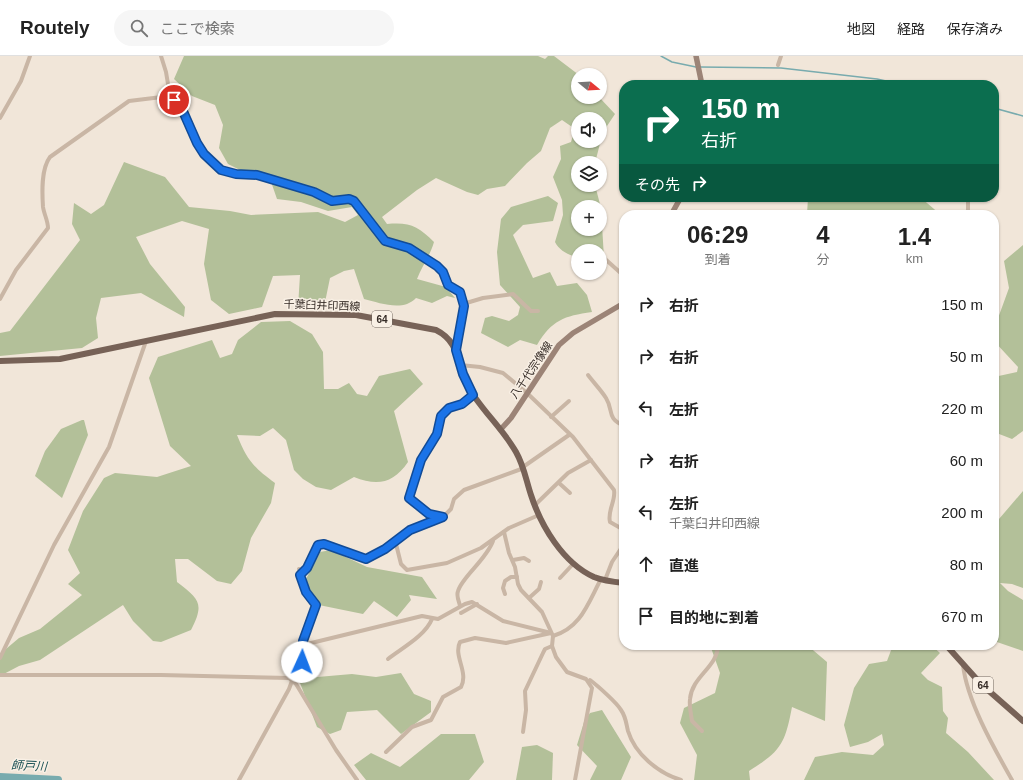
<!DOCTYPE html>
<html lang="ja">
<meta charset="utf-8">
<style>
:root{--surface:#fff;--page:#f6f6f6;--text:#222;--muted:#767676;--line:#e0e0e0}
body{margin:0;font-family:Arial,"Noto Sans JP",sans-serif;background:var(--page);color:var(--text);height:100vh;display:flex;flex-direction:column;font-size:15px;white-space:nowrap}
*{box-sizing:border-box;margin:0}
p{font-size:13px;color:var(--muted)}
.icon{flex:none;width:22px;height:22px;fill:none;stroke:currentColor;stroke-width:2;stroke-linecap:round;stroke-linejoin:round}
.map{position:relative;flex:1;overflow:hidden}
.drawer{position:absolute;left:619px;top:154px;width:380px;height:440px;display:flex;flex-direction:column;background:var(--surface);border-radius:16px;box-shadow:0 1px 3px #0004}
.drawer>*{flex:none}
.hud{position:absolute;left:619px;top:24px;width:380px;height:122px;border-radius:16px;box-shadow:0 1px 3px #0004;background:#0b6e4f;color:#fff;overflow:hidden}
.needle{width:26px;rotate:108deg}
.controls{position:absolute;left:571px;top:12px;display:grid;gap:8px}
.controls a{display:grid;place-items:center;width:36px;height:36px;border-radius:50%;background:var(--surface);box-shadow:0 1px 3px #0004;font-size:20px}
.pin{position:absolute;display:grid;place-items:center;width:34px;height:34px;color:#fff;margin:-17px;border:2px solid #fff;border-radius:50%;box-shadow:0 1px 4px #0007}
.me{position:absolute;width:44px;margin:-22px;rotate:2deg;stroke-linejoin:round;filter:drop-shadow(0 0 3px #0008)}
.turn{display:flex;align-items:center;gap:14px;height:84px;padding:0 16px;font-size:18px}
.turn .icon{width:52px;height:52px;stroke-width:2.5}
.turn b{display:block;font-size:28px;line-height:34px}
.then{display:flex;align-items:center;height:38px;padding:0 16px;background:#0003;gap:8px;font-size:15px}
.eta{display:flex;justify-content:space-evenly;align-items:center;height:68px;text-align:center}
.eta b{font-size:24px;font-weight:600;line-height:28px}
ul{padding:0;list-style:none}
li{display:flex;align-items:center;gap:12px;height:52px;padding:0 16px}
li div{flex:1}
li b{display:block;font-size:15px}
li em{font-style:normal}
header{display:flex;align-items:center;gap:24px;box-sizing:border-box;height:56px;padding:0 20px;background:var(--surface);border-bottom:1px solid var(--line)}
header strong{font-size:19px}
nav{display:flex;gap:22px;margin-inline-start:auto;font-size:14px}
.search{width:280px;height:36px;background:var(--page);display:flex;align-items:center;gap:10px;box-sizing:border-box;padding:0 14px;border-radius:22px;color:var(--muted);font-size:15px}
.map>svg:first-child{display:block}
</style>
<header>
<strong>Routely</strong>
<div class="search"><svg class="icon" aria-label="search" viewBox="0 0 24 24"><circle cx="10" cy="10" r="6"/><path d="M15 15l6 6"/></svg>ここで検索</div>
<nav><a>地図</a><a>経路</a><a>保存済み</a></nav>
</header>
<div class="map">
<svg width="1023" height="724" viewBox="0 0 1023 724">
<rect width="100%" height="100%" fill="#f1e6d9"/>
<g fill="#b3c099" fill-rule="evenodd">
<path d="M 184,0 L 538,0 L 545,3 L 548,0 L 554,0 L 579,19 L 578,41 L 599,41 L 615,58 L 603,76 L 595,107 L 578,107 L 578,129 L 595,129 L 601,152 L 604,202 L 600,202 L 600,195 L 578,195 L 578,201 C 569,200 559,194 555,186 L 563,159 L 562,144 L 553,121 L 561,103 L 560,90 L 571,86 L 575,73 L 562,64 L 550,72 L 541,95 L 527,107 L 505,130 L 487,133 L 478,139 L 467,136 L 436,122 L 417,134 L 382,161 L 387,168 C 410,166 418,170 434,186 C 430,200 422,210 417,223 L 446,231 L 455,242 L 447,240 L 432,247 L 416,242 C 403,256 380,247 364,243 L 354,213 L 344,215 L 330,222 L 324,251 L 298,251 L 300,219 L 273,220 L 262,251 L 229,258 L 211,244 L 204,208 L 209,173 L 182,165 L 136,181 L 150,208 L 185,251 L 184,261 L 141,237 L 101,242 L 96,262 L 98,282 L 82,292 L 0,300 L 0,277 L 10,275 L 80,184 L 72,168 L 74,147 L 91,158 L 104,149 L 124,106 L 165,121 L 189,151 L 230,155 L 251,159 L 318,156 L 345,166 L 358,159 L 352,151 L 328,155 L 301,146 L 277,143 L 269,120 L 242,115 L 228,108 L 219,92 L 223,69 L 215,49 L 192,40 L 174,23 ZM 578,63 L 600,63 L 600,85 L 578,85 ZM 578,151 L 600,151 L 600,173 L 578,173 Z"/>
<path d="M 548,140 L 558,147 L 553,165 L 523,169 L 513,179 L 533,222 L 550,216 L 557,230 L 577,227 L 587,239 L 592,256 C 564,260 552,264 537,289 L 520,284 L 508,291 L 481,277 L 485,262 L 492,260 L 509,265 L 518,259 L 520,251 L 500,229 L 497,196 L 501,163 L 511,151 Z"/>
<path d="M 808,141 L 920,141 L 941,159 L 807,159 Z"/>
<path d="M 1023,189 L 1023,375 L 1012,383 L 994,376 L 994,321 L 1017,316 L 1018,311 L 994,285 L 994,265 L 997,265 L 1009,232 L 1004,205 Z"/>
<path d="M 290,265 L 312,278 L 323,296 L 324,333 L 338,333 L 349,327 L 357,338 L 367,340 L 379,320 L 410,313 L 423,328 L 394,355 L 408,406 C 393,428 377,430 354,421 L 331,434 L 316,431 L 303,423 L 294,414 L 286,384 L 273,372 L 260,380 L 237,379 C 247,404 253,411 275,427 L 271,447 L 251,482 L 242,515 L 231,528 L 217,525 L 188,503 L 175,503 L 177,526 C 199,543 205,547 191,574 L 161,586 L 153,585 L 133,565 L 123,549 L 40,604 L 19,610 L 0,620 L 0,598 L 19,582 L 40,573 L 82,539 L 68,528 L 80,517 L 68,494 L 83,455 L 104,422 L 115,417 L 157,421 L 191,410 L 170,390 L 149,322 L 158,301 L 212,284 L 220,302 L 232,298 L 238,284 L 261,266 Z"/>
<path d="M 82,364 L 84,364 L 88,379 L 62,442 L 35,420 L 45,395 L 61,373 Z"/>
<path d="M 1023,435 L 1023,532 L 1012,528 L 1000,527 L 1008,535 L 1023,544 L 1023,595 L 994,585 L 994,463 L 999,463 Z"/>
<path d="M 331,494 L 367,511 L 422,521 L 437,543 L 409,539 L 411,544 L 397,561 L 374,545 L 363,558 L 314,548 L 306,523 L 320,496 Z"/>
<path d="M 710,589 L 807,589 L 827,606 L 825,665 L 792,651 C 785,688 781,695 749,715 L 750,724 L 694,724 L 697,699 L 680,667 L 684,652 L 715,637 L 720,617 Z"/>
<path d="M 893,589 L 931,589 L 940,597 L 921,617 L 928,624 L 942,631 L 943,655 L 948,662 L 946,677 L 968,696 L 994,724 L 804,724 L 815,701 L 842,696 L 873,699 L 884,689 L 882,678 L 868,686 L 850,691 L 844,669 L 854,632 L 869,608 L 887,605 Z"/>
<path d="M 401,617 L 414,638 L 431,645 L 431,656 L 401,678 L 377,654 L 347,656 L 341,674 L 330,678 L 317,671 L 300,627 L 306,622 L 352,618 L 376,621 Z"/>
<path d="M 602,654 L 631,701 L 621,724 L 590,724 L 597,710 L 577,689 L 584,666 L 590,657 Z"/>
<path d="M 441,678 L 475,678 L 484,706 L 469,724 L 366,724 L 354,709 L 371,697 L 400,711 Z"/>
<path d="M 537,689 L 553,697 L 552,724 L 516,724 L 522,691 Z"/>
</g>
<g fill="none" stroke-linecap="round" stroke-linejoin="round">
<g stroke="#78abae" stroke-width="1.5">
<path d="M 661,0 L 672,6 L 696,11"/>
<path d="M 700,11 L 781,12 L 877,23 L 904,29"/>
<path d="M 994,52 L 1023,60"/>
</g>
<path stroke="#78abae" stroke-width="8" d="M 0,721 L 58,724"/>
<g stroke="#c9b6a5" stroke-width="4">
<path d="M 161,0 L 166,16 L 170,40 L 182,53 L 197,87 L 204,98 L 221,114 L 236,118 L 257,119 L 314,136 L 332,145 L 349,143 L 354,145 L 385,185 L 409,192 L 437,210 L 443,217 L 448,229 L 460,236 L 463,250 L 456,294"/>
<path d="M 778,9 L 781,0"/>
<path d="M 0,62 L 21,25 L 30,0"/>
<path d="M 968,141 L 968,159"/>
<path d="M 604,202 L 624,220"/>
<path d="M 0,243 L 16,214 L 48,172 C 48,165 44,158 43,151 C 42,136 41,113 50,101 L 129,45 L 170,40"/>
<path d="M 463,248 L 483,242 L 513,238 L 531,255 L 538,255"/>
<path d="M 460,309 L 480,311 L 503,317 L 527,337 L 573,381 L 614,434 C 616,445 607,455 610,466 L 624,474"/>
<path d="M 588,319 C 594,327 601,334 606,342 C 614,355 606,362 624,370"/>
<path d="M 551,361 L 569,345"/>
<path d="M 523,411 L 569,379"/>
<path d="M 559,427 L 570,437"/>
<path d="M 535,449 L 568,417 L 591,404"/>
<path d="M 442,461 L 429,458 L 409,442 L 421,404 L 437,378 L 441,360 L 449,352 L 462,349 L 473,339"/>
<path d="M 504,476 L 509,497 L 515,511 L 518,528 L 521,534 L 542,556 L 553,580 L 552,590 L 556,601 L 567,616 L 586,623 L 592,632 L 575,724"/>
<path d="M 395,484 L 401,508 L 407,514 L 447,507 L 481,492 L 509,472 L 539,459"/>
<path d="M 513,504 L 524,502 L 529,505"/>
<path d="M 300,519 L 307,512 L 317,489 L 324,488 L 366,503 L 385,493 L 410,474 L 443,461 L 451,453 L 454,443 L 464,434 L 524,412"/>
<path d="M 560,522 L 574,507"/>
<path d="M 605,524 L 612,506 L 624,488"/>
<path d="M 505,538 L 503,532 L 505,525 L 511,521 L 517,521"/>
<path d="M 529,542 L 539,533 L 541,526"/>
<path d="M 460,550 C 459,545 456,540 458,535 C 462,521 486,504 493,485"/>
<path d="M 461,557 L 477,548"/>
<path d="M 553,580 C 581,572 588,547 601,523"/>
<path d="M 303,589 L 422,560 L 438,563 L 465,548 L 472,546 L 503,565 L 551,577"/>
<path d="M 0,602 L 54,489 L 109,391 L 146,285"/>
<path d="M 388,603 C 402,592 425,580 432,563"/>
<path d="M 963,609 C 967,645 994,692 1012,724"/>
<path d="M 0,619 L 161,619 L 289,622 L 296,628 L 336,694 L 357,724"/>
<path d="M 590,624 C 598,630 617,647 621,654 C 626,661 626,667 628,675 C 635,698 658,717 681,724"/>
<path d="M 702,675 L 692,665 C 691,658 689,650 690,643 C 692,620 718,611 718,589"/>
<path d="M 523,676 L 526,654 L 525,635 L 543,597 L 545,593 L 552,590"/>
<path d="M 386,696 L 412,671 L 431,664 L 443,641 L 461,631 C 469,616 453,600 460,586 L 475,582 L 506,587 L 551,577"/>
<path d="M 239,724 L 289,633 L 296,614 L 302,607 L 303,585 L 316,549 L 306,536 L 299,513"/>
</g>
<g stroke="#9c8477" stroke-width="5.5">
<path d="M 696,0 L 702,29"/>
<path d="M 671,159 L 681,141"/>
<path d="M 501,373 L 511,362 L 559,289 L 573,277 L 624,247"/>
</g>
<g stroke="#776257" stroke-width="6">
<path d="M 0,305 L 60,303 L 275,258 L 356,259 L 436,274 C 460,286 456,306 466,327 C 478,351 502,371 516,396 C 524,410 526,424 531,439 C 541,470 563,507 594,521 C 604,525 614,526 624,527"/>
<path d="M 946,589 L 981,628 L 1023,665"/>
</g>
</g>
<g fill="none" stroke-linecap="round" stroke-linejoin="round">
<defs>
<path id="route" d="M 174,44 L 182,53 L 197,87 L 204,98 L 221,114 L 236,118 L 257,119 L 314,136 L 332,145 L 349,143 L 354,145 L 385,185 L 409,192 L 437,210 L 443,216 L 448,229 L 460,236 L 464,250 L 456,294 L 463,318 L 473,339 L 462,348 L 449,352 L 441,360 L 437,378 L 421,404 L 409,442 L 429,458 L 443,461 L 410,474 L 385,493 L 366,503 L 324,488 L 318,489 L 307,512 L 300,519 L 306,536 L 316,549 L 303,585 L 302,606"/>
</defs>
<use href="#route" stroke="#114b97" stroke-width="10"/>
<use href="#route" stroke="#1a73e8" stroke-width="7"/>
</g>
<g text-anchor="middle" stroke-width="3" stroke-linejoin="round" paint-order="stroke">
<g fill="#f9f0e5" stroke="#70665f" stroke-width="1">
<rect x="372" y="255" width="20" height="16" rx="3"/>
<rect x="973" y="621" width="20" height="16" rx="3"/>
</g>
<g font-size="10" font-weight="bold" fill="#352b26">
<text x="382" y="267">64</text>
<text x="983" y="633">64</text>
</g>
<g font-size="11" fill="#352b26" stroke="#f9f0e5">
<text transform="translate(322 249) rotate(2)" y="4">千葉臼井印西線</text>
<text transform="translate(531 314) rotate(-56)" y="4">八千代宗像線</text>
</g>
<g font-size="12" font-style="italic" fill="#1c5256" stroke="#f9f0e5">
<text transform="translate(29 710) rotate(3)" y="4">師戸川</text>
</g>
</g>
</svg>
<div class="controls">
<a><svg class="needle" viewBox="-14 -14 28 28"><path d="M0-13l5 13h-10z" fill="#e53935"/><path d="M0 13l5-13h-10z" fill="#767676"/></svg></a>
<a><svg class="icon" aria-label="sound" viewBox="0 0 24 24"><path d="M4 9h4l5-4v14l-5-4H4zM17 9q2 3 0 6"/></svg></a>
<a><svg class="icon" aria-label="layers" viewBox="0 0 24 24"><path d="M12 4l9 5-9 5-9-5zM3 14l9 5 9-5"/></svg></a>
<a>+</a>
<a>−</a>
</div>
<div class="pin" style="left:174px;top:44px;background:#d93025"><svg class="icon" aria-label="arrive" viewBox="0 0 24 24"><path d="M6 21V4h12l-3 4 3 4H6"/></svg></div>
<svg class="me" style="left:302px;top:606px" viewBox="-20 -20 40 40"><circle r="19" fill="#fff"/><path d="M0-13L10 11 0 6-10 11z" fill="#1a73e8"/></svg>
<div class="hud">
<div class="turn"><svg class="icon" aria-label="right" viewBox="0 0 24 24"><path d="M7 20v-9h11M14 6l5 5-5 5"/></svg><div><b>150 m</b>右折</div></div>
<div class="then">その先<svg class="icon" aria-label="right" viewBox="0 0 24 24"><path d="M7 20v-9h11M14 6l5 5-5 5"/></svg></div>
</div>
<section class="drawer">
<div class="eta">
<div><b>06:29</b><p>到着</p></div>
<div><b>4</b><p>分</p></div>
<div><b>1.4</b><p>km</p></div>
</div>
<ul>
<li><svg class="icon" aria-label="right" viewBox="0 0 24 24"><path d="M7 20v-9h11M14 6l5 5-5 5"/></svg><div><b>右折</b></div><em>150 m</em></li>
<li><svg class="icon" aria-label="right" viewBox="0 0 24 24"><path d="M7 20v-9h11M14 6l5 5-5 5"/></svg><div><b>右折</b></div><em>50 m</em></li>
<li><svg class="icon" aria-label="left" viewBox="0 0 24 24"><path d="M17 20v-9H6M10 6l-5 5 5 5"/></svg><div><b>左折</b></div><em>220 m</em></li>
<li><svg class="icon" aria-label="right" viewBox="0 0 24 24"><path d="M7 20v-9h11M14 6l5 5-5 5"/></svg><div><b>右折</b></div><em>60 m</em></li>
<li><svg class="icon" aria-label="left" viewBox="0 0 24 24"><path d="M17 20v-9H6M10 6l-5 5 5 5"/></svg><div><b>左折</b><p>千葉臼井印西線</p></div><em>200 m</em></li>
<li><svg class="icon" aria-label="ahead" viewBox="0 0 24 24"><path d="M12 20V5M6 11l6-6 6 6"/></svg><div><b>直進</b></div><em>80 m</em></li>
<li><svg class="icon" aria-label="arrive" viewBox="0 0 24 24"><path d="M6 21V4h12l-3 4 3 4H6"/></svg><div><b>目的地に到着</b></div><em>670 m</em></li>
</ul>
</section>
</div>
